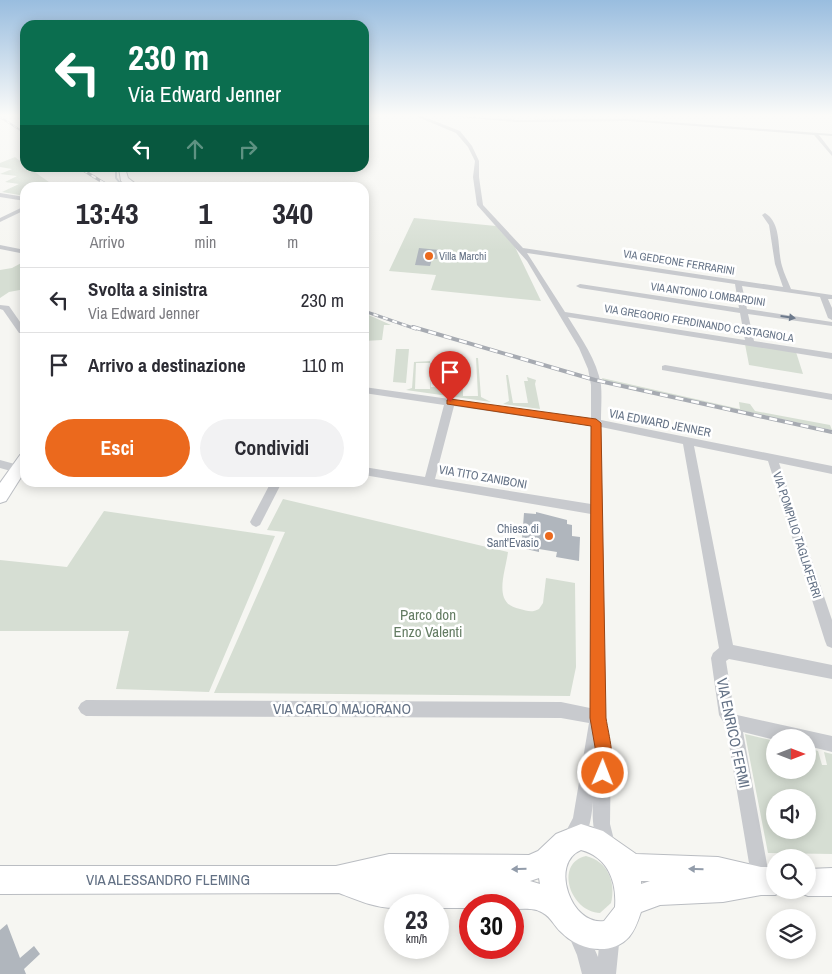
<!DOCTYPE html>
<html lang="it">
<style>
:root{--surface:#fff;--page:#f2f2f3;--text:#2b2b33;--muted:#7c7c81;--line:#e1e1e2;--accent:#eb691d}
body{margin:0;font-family:"Archivo Narrow",sans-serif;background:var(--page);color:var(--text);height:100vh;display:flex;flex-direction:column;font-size:19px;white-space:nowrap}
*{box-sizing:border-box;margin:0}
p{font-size:16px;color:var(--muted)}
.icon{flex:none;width:28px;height:28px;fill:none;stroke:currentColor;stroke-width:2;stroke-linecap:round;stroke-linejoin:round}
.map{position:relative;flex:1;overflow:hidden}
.details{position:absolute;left:20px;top:182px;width:349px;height:305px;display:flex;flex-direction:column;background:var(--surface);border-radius:15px;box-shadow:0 2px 12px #0003}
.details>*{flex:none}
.top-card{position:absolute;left:20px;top:20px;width:349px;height:152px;border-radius:15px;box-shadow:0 2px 12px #0003;background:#0b6e4f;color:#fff;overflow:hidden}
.needle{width:32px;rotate:90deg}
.buttons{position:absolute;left:766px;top:729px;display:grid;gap:10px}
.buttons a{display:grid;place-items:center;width:50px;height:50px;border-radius:50%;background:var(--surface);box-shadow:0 2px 12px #0003;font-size:25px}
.speed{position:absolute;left:384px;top:894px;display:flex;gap:10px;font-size:25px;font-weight:700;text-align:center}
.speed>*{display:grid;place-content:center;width:65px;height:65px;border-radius:50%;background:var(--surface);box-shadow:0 2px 12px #0003;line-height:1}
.speed small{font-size:12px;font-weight:400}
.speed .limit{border:8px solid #d22;background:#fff;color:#111}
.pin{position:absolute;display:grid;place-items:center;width:42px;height:42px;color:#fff;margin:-51px -21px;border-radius:50% 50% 50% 0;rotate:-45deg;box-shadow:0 0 5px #0007}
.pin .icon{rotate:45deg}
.me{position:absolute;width:55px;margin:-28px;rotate:1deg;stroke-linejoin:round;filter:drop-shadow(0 0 4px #0008)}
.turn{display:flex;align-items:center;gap:18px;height:105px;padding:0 25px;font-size:22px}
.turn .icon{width:65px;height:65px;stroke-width:2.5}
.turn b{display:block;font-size:35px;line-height:42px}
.lanes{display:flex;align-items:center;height:48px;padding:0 25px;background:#0003;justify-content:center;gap:25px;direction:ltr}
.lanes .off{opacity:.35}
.eta{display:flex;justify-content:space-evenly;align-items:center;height:85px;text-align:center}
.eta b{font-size:30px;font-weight:700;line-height:35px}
.primary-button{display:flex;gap:10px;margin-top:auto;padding:10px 25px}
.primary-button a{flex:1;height:58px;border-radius:30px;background:var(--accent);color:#fff;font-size:20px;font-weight:700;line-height:58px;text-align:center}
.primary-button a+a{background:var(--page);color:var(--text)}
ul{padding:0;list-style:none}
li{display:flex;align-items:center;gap:15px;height:65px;padding:0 25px;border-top:1px solid var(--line)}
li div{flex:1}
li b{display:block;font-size:19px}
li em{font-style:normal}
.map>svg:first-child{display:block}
</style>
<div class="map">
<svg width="832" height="974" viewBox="0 0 832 974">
<rect width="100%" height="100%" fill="#f6f6f2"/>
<g fill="#d6ded3" fill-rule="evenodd">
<path d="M 15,157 L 25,165 L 25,168 L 29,168 L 56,187 L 25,188 L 25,196 L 2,192 L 19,184 L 5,182 L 17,176 L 0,174 L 12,169 L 0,167 L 0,163 Z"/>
<path d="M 414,218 L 496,226 L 515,247 L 541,301 L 431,290 L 436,275 L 389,271 Z"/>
<path d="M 25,261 L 25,289 L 9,292 L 0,298 L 0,270 L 12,268 Z"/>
<path d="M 364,313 L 391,325 L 384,325 L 382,340 L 364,341 Z"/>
<path d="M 745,344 L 796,352 L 803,374 L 749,365 Z"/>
<path d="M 396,349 L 409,349 L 406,383 L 393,382 Z"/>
<path d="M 476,358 L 478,358 L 481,397 L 491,402 L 406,390 L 412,388 L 414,362 L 430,361 L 431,387 L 463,388 L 463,396 L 478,396 ZM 416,363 L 431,363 L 430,389 L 415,389 Z"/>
<path d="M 506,375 L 508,375 L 513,403 L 528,403 L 524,381 L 528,381 L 527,377 L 536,380 L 535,384 L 540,409 L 503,404 L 509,401 Z"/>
<path d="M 602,378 L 740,409 L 739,402 L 750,404 L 755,411 L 830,425 L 832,430 L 603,380 Z"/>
<path d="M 283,499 L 508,552 C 505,574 492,604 520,609 C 527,611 532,613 539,609 L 543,603 L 546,578 L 575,583 L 576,667 L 570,696 L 214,693 L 285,532 L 267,530 Z"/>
<path d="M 104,511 L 275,536 L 209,692 L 116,689 L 129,631 L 0,631 L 0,560 L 67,567 Z"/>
<path d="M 745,734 L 775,741 L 775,770 L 808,770 L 808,748 L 818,751 L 822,765 L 827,765 L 824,752 L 832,754 L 832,854 L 768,853 ZM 775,798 L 808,798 L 808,830 L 775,830 Z"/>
<path d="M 586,856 C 608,861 616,883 611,903 L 600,913 C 570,912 554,863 586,856 Z"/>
</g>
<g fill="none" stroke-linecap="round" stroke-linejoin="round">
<path stroke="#c3cbd2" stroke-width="1" d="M 116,168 L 116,171"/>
<path stroke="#c3cbd2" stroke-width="2" d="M 116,170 L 116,178 L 124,188"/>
</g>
<g fill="#b0b6bd">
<path d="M 419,248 L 439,250 L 437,259 L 432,259 L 430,266 L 415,265 Z"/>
<path d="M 536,512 L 567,520 L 567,524 L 572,525 L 572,536 L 580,537 L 579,561 L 556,557 L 557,552 L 539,549 L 539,552 L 517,547 L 518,538 L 522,539 L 524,513 L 536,514 Z"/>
<path d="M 7,924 L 20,958 L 34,946 L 40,954 L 24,969 L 26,974 L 0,974 L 0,930 Z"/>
</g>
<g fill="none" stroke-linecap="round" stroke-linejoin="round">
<defs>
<g id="secondary">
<path d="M 119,168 L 125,168 L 128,178 L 141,188 L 131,188 L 121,181 Z"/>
<path d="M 25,453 L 25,471 L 6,501 L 0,503 L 0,483 L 20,455 Z"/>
<path d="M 581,824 L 603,831 L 636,854 L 718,857 L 761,867 L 775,867 L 775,890 L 785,890 L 775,895 L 761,895 L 723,902 L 660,905 L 641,912 C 638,921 635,930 629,937 C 611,957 578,950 561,932 C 554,926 551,917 543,913 C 534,907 523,909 512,909 L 512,905 L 470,905 L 470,908 L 438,908 L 438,905 L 395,905 L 395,908 C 375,908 357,900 339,893 L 0,894 L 0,866 L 336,866 L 389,854 L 529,855 L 538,851 L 556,834 ZM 581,850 C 608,857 617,882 615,907 L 604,921 C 571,926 549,863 581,850 ZM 539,878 L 540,884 L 530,881 ZM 641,881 L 650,881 L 641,884 Z"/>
<path d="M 832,868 L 832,896 L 808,896 L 798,892 L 808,890 L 808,869 Z"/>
</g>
</defs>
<use href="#secondary" stroke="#babdc2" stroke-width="2"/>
<g fill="#c8cace" fill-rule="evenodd">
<path d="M 413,115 L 419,115 L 460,131 L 472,146 L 479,161 L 479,177 L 483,205 L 523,248 L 783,287 L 775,264 L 769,225 L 762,215 L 765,213 C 782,223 777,249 782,266 C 784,274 788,281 791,289 L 832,295 L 832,299 L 828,299 L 832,308 L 832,320 L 828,318 L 820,297 L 742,286 L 747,309 L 832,322 L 832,326 L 748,314 L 754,341 L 832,353 L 832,359 L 568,317 C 581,338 597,360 601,385 C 602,396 601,409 601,420 L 832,466 L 832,474 L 779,463 L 832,620 L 832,648 L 827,646 L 825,641 L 768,461 L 694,446 L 733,645 L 832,665 L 832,679 L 729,659 L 726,661 L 734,711 L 737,715 L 832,736 L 832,752 L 808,746 L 808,738 L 775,738 L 775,740 L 743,732 L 770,881 L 768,888 L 761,890 L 754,888 L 752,881 L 726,726 L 719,715 L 711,658 L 713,653 L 719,648 L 683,444 L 601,427 L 606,722 L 611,747 L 610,824 L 615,844 L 612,850 L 606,853 L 600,850 C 593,834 592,819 593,802 C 591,819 590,839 572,846 L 566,843 L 563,837 L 573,818 L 589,723 L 561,718 L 86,716 L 81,713 L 78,708 L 81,703 L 86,700 L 561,702 L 590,708 L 591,514 L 364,475 L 364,467 L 425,477 L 444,405 L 364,393 L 364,387 L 591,419 L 591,385 L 588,369 L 579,348 L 527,261 L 477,205 L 473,177 L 475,161 L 468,147 L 456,133 ZM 527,253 L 735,284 L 739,308 L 580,284 L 576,286 L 580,288 L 740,313 L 745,340 L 565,312 ZM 454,406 L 591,426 L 591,504 L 435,479 Z"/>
<path d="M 437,115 L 517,120 L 628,119 L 832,134 L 832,136 L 819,135 L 832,152 L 832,156 L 814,135 L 628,121 L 517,122 Z"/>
<path d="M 0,193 L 25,197 L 25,201 L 0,197 Z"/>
<path d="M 25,206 L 25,210 L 0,222 L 0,218 Z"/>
<path d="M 0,245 L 25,250 L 25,254 L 0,249 Z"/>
<path d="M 0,305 L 9,306 L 25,329 L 25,333 L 19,333 L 3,310 L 0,309 Z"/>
<path d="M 665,365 L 832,394 L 832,400 L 662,370 L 662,366 Z"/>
<path d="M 0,460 L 22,466 L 23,469 L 18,473 L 0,468 Z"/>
<path d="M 271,482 L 282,482 L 260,525 L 256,527 L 252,525 L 250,522 Z"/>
<path d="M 578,924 L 585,927 L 598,957 L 600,934 L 603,927 L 610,924 L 617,927 L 620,934 L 616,974 L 582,974 L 577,955 L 568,934 L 571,927 Z"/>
</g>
<use href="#secondary" fill="#fff" fill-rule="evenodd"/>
<defs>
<g id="rail-far2">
<path d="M 0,117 L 25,133"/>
<path d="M 80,168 L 85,171"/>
</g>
<g id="rail-far1">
<path d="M 83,170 L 112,188"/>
<path d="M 364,311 L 416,329"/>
</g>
<path id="rail" d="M 413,327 L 595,380 L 832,432"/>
</defs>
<use href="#rail-far2" stroke="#a7abb2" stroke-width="2"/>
<use href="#rail-far1" stroke="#a7abb2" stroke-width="3"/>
<use href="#rail" stroke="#a7abb2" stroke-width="4"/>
<use href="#rail-far2" stroke="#fff" stroke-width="1" stroke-dasharray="4" stroke-linecap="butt"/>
<use href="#rail-far1" stroke="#fff" stroke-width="2" stroke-dasharray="5" stroke-linecap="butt"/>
<use href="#rail" stroke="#fff" stroke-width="2.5" stroke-dasharray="8" stroke-linecap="butt"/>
</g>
<defs><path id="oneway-solid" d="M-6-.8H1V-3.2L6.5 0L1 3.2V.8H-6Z" transform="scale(1.25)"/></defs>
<use fill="#6d7a8c" href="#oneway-solid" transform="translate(788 317) rotate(8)"/>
<g fill="#929caa">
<use href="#oneway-solid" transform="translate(519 869) rotate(179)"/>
<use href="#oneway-solid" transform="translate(696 869) rotate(-178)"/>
</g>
<linearGradient id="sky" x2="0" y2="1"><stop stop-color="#99bddf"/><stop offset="0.46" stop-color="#fbfbf9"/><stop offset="1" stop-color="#fbfbf9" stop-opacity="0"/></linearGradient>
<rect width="832" height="251" fill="url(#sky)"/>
<path fill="#eb691d" stroke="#994413" d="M 450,399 L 596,419 L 601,423 L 606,718 C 609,737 616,760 609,779 L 603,781 L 597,779 L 594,773 L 595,747 L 590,718 L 591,426 L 447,404 L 447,400 Z"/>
<g fill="#eb691d" stroke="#fff" stroke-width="2">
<circle cx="429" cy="256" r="5"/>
<circle cx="549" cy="536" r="5"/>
</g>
<g text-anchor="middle" stroke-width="5" stroke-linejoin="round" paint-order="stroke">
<g font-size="11" fill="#637185" stroke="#fff" text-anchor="start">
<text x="439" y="260">Villa Marchi</text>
</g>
<g font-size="11" fill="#637185" stroke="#fff">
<text transform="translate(679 262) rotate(9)" y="4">VIA GEDEONE FERRARINI</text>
<text transform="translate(708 294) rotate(8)" y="4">VIA ANTONIO LOMBARDINI</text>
<text transform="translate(699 323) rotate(9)" y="4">VIA GREGORIO FERDINANDO CASTAGNOLA</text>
</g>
<g font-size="12" fill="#637185" stroke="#fff">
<text transform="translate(660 423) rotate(11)" y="4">VIA EDWARD JENNER</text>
<text transform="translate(483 477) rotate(10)" y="4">VIA TITO ZANIBONI</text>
<text transform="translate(797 535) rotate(72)" y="4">VIA POMPILIO TAGLIAFERRI</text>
</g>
<g font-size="12" fill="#637185" stroke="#fff" text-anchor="end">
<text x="539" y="533">Chiesa di<tspan x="539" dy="14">Sant'Evasio</tspan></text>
</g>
<g font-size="15" fill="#647c63" stroke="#fff">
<text x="428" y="620">Parco don<tspan x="428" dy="17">Enzo Valenti</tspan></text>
</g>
<g font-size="15" fill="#637185" stroke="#fff">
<text x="342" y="714">VIA CARLO MAJORANO</text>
<text transform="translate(733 733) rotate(78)" y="5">VIA ENRICO FERMI</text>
<text x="168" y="885">VIA ALESSANDRO FLEMING</text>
</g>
</g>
</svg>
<div class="buttons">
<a><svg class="needle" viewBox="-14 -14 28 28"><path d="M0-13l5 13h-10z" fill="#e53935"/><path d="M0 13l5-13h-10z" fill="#7c7c81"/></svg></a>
<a><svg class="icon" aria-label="sound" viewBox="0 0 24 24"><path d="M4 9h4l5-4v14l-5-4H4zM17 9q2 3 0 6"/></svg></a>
<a><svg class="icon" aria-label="search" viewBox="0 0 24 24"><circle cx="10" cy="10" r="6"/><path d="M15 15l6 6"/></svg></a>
<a><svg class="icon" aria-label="layers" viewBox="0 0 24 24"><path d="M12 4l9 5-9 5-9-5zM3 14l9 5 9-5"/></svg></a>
</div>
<div class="speed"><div>23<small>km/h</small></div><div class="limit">30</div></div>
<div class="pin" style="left:450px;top:402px;background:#d93025"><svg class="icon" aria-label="arrive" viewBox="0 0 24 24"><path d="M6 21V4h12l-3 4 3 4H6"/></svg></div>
<svg class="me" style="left:603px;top:773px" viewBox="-20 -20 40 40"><circle r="17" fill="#eb691d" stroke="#fff" stroke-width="3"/><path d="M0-11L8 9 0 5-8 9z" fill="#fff"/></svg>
<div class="top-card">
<div class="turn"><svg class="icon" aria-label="left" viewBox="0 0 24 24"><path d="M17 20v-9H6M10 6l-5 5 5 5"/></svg><div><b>230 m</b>Via Edward Jenner</div></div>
<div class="lanes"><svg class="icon" aria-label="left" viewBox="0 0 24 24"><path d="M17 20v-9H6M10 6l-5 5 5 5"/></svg><svg class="icon off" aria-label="ahead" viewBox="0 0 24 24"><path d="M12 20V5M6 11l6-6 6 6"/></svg><svg class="icon off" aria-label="right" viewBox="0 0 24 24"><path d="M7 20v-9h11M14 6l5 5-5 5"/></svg></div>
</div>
<section class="details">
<div class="eta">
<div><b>13:43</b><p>Arrivo</p></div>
<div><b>1</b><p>min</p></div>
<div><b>340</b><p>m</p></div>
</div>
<ul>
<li><svg class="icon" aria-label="left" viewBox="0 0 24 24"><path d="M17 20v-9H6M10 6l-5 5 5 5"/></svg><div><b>Svolta a sinistra</b><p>Via Edward Jenner</p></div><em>230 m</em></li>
<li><svg class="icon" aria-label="arrive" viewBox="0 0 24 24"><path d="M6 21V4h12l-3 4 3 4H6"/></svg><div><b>Arrivo a destinazione</b></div><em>110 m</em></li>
</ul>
<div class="primary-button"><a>Esci</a><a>Condividi</a></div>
</section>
</div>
